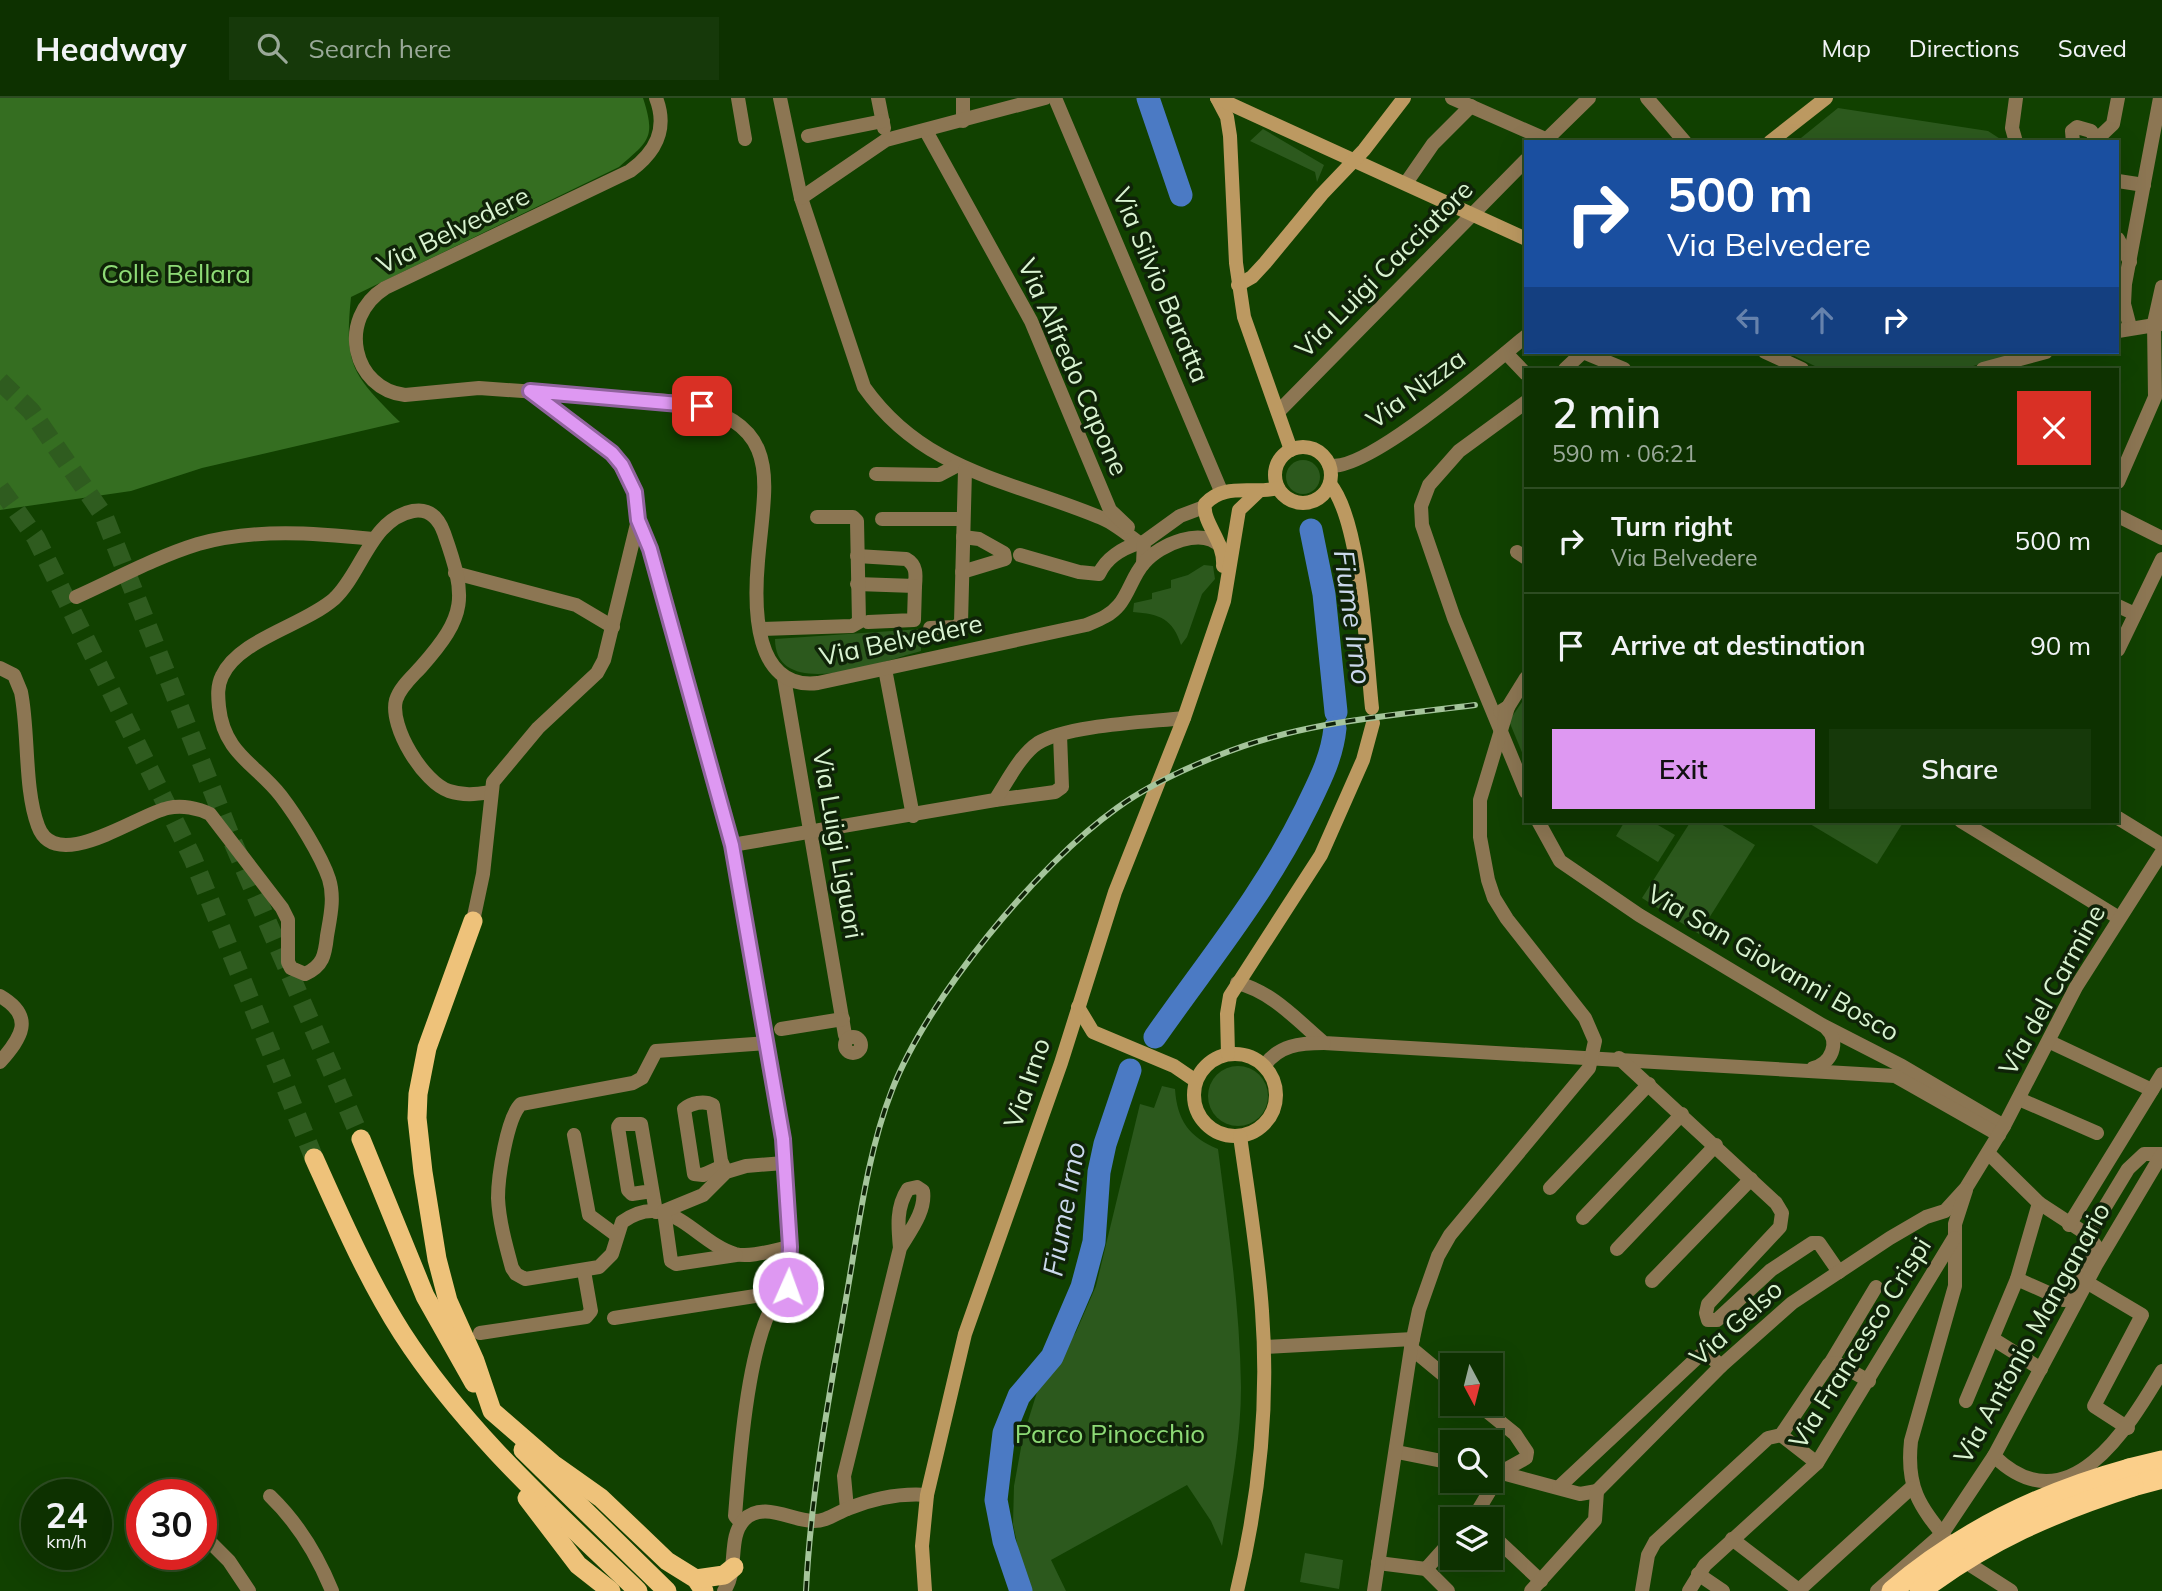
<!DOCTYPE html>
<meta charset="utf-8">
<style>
:root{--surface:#0d3100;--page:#16390a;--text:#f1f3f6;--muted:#9aa999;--line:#2d4c22;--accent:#de98f2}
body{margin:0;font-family:Mulish,sans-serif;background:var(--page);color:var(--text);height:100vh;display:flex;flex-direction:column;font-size:26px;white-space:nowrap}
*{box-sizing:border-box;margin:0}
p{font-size:23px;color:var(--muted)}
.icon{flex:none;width:38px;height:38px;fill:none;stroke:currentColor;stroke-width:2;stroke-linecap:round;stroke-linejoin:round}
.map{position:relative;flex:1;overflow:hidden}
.side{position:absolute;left:1524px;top:270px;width:595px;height:455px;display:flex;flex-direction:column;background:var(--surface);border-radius:0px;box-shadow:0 7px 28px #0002,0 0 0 2px var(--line)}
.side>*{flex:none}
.banner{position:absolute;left:1524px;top:42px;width:595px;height:214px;border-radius:0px;box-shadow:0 7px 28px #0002,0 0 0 2px var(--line);background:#1a4fa0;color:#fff;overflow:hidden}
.needle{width:46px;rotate:173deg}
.buttons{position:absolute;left:1440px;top:1255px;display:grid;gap:14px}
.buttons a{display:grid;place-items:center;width:63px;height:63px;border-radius:0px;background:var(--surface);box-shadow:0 7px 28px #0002,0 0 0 2px var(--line);font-size:35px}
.speed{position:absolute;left:21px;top:1381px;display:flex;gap:14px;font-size:35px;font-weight:700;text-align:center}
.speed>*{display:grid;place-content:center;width:91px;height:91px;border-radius:50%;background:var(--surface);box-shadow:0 7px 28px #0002,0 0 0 2px var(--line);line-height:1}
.speed small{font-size:18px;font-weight:400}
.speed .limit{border:10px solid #d22;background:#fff;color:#111}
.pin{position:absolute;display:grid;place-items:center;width:60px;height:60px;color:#fff;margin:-30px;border-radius:14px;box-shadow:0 4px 10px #0006}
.me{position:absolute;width:77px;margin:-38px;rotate:2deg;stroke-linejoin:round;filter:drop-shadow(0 0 5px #0008)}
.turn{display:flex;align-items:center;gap:24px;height:147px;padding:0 28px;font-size:32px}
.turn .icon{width:91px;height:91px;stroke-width:2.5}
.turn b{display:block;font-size:49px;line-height:60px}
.lanes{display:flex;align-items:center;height:66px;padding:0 28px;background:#0003;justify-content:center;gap:35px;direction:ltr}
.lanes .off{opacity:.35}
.round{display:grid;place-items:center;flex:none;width:74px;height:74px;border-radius:0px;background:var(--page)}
.summary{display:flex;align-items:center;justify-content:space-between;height:119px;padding:0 28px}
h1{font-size:42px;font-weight:600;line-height:52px}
.action{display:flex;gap:14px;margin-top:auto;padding:14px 28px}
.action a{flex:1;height:80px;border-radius:0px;background:var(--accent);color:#111;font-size:28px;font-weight:600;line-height:80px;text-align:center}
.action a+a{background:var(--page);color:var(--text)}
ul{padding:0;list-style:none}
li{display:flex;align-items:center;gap:21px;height:105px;padding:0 28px;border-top:2px solid var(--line)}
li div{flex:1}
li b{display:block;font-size:26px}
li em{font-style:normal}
header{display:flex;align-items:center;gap:42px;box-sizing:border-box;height:98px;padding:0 35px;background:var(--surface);border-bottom:2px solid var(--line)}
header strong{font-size:33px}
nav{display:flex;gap:38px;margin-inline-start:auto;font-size:24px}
.search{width:490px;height:63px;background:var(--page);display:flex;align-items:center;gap:18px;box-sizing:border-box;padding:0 24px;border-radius:0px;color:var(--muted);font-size:26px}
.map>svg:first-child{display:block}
</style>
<header>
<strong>Headway</strong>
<div class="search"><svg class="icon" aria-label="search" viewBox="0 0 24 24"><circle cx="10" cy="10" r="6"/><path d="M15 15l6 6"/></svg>Search here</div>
<nav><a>Map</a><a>Directions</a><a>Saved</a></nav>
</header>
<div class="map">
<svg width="2162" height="1493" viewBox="0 0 2162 1493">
<rect width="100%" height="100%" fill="#114100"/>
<g fill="#2c591d">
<path d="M 1838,10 L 1988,33 L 2005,44 L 1796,44 Z"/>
<path d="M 1263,31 L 1324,67 L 1317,84 L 1315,74 L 1250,43 Z"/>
<path d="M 1786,254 L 2021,254 L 1963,271 L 1821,271 Z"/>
<circle cx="1303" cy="379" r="17"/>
<path d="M 1204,467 L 1213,468 L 1215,481 L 1202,496 L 1187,539 L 1181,547 C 1173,521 1160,516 1133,514 L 1134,505 L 1152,501 L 1152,495 L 1171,490 L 1171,482 L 1188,477 Z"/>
<path d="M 921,531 L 921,553 C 886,562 775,606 775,541 Z"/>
<path d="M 1526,598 L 1526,664 L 1509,623 Z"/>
<path d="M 1625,723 L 1651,723 L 1675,737 L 1658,764 L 1616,738 Z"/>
<path d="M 1691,723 L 1716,723 L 1755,747 L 1699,836 L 1642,800 Z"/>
<path d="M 1805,723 L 1904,723 L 1877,766 Z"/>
<circle cx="1238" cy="998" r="30"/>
<path d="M 1162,988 L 1175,991 C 1177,1022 1189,1039 1218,1051 C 1228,1130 1240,1209 1241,1289 C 1241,1343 1230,1395 1222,1448 L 1211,1423 L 1187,1387 L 1051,1462 L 1066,1493 L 1027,1493 L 1013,1426 L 1014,1388 L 1023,1339 L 1038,1291 L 1076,1234 L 1096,1188 L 1140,1006 L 1154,1010 Z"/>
<path d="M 1305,1455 L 1343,1462 L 1339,1491 L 1300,1484 Z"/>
</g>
<path fill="#356e21" d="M 0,0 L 643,0 C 656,40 649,43 619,69 L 351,199 C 344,268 352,276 400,324 L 202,370 L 131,393 L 0,412 Z"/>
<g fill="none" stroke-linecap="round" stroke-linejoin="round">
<g stroke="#4b7ac4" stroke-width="23">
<path d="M 1148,0 L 1181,97"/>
<path d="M 1311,432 L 1324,496 L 1336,614"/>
<path d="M 1155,939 C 1209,862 1264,796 1306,711 C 1319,684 1332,660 1335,630"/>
<path d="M 1021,1493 L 1004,1443 L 996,1402 L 1004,1335 L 1019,1298 L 1052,1259 L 1082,1189 L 1094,1144 L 1099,1074 L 1105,1046 L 1130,972"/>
</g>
<g stroke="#2f5c1f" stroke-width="19" stroke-dasharray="19 10" stroke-linecap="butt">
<path d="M 0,283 L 31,313 L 104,418 L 232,742 L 361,1041"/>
<path d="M 0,390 L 36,440 L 193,761 L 314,1060"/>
</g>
<g stroke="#8c7653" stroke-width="14">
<path d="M 738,0 L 745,41"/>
<path d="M 780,0 L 801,100 L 864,289 C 924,374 1010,382 1099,419 C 1113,424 1127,436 1139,445 L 1144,444"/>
<path d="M 878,0 L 884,30"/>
<path d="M 963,0 L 963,23"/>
<path d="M 1055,0 L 1221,393"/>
<path d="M 1452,0 L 1552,44"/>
<path d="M 1647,0 L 1685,44"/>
<path d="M 926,33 L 1031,223 L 1110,412 L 1128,429"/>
<path d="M 808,38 L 883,23"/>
<path d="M 1544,44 L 1589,0"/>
<path d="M 2016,44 L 2012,30 L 2016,0"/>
<path d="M 2073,44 L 2072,33 L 2077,29 L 2091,33 L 2096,41"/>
<path d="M 2094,44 L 2113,26 L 2118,0"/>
<path d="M 2118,83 L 2144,87"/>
<path d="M 1406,85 L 1433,46 L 1471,8"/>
<path d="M 801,100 L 886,42 L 1045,0"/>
<path d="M 2118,141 L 2130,164"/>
<path d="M 2130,229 L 2124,206 L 2125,186 L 2160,0"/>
<path d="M 2118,233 L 2161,226"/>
<path d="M 1583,254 L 1624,271"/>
<path d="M 1506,255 L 1526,276"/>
<path d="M 1565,271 L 1583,254"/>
<path d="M 1983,271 L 2046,254"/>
<path d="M 1526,304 L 1459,353 L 1429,387 L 1421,408 L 1422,427 L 1454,520 L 1526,694"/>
<path d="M 1278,314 L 1526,62"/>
<path d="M 1329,367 C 1363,377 1495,264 1526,238"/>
<path d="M 876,376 L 939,377 L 956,368"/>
<path d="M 2118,384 L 2155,299 L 2154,225 L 2162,189"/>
<path d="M 882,421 L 963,421"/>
<path d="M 638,422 L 650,451 L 732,747 L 783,1041 L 790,1179 L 788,1189 C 748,1215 739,1370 735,1418 L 741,1425"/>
<path d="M 1517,454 L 1526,460"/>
<path d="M 1020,457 L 1079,474 L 1099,476 C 1106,460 1123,450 1139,445"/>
<path d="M 857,458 L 906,461 C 917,467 916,477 915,488 L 857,486"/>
<path d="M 1143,466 L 1144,444 L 1180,418 L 1204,409"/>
<path d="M 962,474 L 1005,461 L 1004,455 L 979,441 L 963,439"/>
<path d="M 455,475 L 576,507 L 613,529"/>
<path d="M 76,499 C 116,481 156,459 198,446 C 255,430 316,435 373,441"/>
<path d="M 2118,508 L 2135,516"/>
<path d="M 868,524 L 914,522 L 915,488"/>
<path d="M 930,530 L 955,529 L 961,525 L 965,372"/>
<path d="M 760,531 L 852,528 L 859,524 L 857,423 L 853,419 L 817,419"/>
<path d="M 2118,552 L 2162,461"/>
<path d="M 0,570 L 14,577 L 21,594 C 29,634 24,691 38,728 C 56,777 138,716 168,710 C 182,707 198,710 210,716 L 282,810 L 288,822 L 288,864 L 291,870 L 305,876 C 323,868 325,857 327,838 C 330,820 335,800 329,781 C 321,757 297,719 281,698 C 256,666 224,656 219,609 C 218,599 217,588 222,578 C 239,541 303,528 334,501 C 362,475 371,421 413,413 C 430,410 439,421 444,435 C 467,500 467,517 421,569 C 412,579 400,589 396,602 C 389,629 424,685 449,693 C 464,698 477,696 491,694"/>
<path d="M 885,571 L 913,718"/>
<path d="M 784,580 L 845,937 L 848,940"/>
<path d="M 1500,614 L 1508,609 L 1526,580"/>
<path d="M 995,702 L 1055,694 L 1062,689 L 1060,637"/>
<path d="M 2118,720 L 2162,747"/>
<path d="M 1538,723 L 1560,763 L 1639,817 L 1822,927 L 1902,968 L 2004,1028"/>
<path d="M 1961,723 L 2119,820"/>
<path d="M 732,747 L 995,702 C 1007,684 1020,657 1038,645 C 1067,627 1148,624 1184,620"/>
<path d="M 1237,885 C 1271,893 1297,922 1324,945 L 1895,978 L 1999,1037"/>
<path d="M 0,898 C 36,919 21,940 0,964"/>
<path d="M 781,931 L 843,921"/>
<circle cx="853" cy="947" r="8"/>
<path d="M 2050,944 L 2152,992"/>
<path d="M 766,945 L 656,953 L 642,980 L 633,985 L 521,1006 C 507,1019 498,1079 498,1100 C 499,1123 506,1148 512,1170 L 516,1176 L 525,1181 L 599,1169 L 612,1156 L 622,1124 C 669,1090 695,1144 735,1156 C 750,1160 774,1152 790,1149"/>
<path d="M 1619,960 L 1776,1105 L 1782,1115 L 1780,1129 L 1708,1206 L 1706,1215 L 1708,1222 L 1717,1222 L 1771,1172 L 1812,1145 L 1819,1145 L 1839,1174"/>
<path d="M 1264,968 C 1279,947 1300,945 1324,945"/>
<path d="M 1813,970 C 1831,966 1841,944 1826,930"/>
<path d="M 2019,1001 L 2097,1035"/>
<path d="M 574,1037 L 589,1117 L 616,1137"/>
<path d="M 1988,1055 L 2039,1105 L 2088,1137 L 2096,1148 L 2064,1202 L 2017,1181"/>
<path d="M 723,1068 L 703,1077 L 694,1076 L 684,1011 C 691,1005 704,1002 713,1007 L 721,1063 L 726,1074"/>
<path d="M 1550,1090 L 1649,986"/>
<path d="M 652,1093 L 632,1096 L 628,1092 L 618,1029 L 620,1026 L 641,1026 L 656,1114"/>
<path d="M 1583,1120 L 1682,1016"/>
<path d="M 2069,1127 L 2162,976"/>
<path d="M 2088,1137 L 2128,1071 L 2144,1056 L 2162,1056"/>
<path d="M 1617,1151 L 1716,1047"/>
<path d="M 736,1157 L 676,1166 L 671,1163 L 664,1113 L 703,1097 L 726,1074 L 746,1068 L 784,1065"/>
<path d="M 1652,1183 L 1751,1081"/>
<path d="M 2088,1185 L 2142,1217 L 2094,1308 L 2128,1330"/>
<path d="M 614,1220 L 781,1194"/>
<path d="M 480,1235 L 586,1219 L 591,1213 L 584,1173"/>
<path d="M 1993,1241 L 2041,1271"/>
<path d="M 1264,1249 L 1413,1241"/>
<path d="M 1411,1250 L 1452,1284"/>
<path d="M 1831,1264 L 1876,1189"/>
<path d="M 1966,1303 L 2017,1181 L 2039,1105"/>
<path d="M 1478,1306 L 1515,1336 L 1527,1354 L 1526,1360 L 1501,1374"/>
<path d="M 1781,1337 L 1817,1365"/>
<path d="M 1397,1354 L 1452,1365"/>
<path d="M 1994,1358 C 2068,1430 2128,1330 2162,1273"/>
<path d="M 1491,1372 L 1580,1396 L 1597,1393"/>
<path d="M 1559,1389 L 1699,1258 L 1710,1258 L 1721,1268"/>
<path d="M 1597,1393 L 1721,1268 L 1792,1205 L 1890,1140 L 1926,1119 L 1945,1113 L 1966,1090 L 2004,1028 L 2076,889 L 2162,754"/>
<path d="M 270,1398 C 298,1425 317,1456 332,1493"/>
<path d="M 847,1411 L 844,1378 L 900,1150 C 898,1129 896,1109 908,1091 L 917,1089 L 923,1093 C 926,1113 910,1133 900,1150"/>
<path d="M 1473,1421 L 1501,1374"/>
<path d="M 201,1435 L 229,1463 L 249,1493"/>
<path d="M 1491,1436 L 1541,1483"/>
<path d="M 1732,1441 L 1800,1493"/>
<path d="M 1947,1442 C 1919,1407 1906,1390 1911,1343 L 1955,1188 L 1955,1126 L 1966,1092"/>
<path d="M 1378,1465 L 1426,1471 L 1452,1442"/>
<path d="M 1972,1468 L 2011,1493"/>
<path d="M 1426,1471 L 1448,1493"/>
<path d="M 1698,1476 L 1723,1493"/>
<path d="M 1799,1492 L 1911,1390"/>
<path d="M 1374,1493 L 1411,1250 L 1419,1212 L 1438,1158 L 1450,1137 L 1589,970 L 1595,943 L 1585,920 L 1507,821 L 1494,800 L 1488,782 L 1480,739 L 1480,702 L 1508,609"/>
<path d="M 1531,1493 L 1595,1422 L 1597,1393"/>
<path d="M 1642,1493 L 1648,1457 L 1655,1444 L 1768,1340 L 1781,1337 L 1829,1266 L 1837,1265 L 1869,1283"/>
<path d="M 1689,1493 L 1705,1467 L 1817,1365 L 1954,1140"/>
<path d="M 1877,1493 L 1942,1436 L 1994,1358 L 2096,1167 L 2162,1056"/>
</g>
<g stroke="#8c7653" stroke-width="14">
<path d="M 656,0 C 668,31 656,54 630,73 L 385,190 C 336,221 353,291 405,297 L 479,290 L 681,304 C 785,325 765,381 758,463 C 754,508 753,593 818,585 L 1086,527 C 1098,522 1110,518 1119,507 C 1129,495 1133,477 1144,465 C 1160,446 1203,428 1221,449"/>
<path d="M 1765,254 L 1802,271"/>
<path d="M 2118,418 L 2162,440"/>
<path d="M 473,823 L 483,776 L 493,684 L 538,630 L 597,575 L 604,562 L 638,422 C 638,358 577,328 531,294"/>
<path d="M 724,1493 C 739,1472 727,1440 744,1422 C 762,1403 791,1422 812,1423 C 825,1424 835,1416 847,1411 C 872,1401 900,1395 927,1397"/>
</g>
<g stroke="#bc9961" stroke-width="14">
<path d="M 1217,0 L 1227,19 L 1230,38 L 1236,165 L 1244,219 L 1291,352"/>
<path d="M 1217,0 L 1526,141"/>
<path d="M 1770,44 L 1826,0"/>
<path d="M 1238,187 L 1252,179 L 1265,165 L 1322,96 L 1364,52 L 1404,0"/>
<circle cx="1303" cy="377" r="28"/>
<path d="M 1330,386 C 1362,425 1366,557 1372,610"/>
<path d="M 1223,468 C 1225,443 1202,425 1205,406 C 1225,384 1252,397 1278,390"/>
<path d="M 1078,909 L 1093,934 L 1174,968 L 1196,983"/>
<circle cx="1235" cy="997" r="41"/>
<path d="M 1228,956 L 1227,916 L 1230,898 L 1321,757 L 1363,662 L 1373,625"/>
<path d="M 925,1493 L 922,1448 L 927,1397 L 965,1236 L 1061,965 L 1115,794 L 1184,620 L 1224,503 L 1239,412 L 1258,394"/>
<path d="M 1237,1493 C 1259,1402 1269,1306 1262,1213 C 1258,1155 1248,1096 1240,1038"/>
</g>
<g stroke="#eec27a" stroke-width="19">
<path d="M 473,823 L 427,950 L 418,996 L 417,1020 L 423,1074 L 437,1161 L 448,1203 L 475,1263 L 492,1313 L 553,1366 L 601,1400 L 667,1463 L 696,1481 L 704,1493"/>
<path d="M 361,1041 L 425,1198 L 474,1285"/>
<path d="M 314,1060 C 341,1120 367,1180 402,1235 C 466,1334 554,1412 638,1493"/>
<path d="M 523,1352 L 667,1493"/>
<path d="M 527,1400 L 578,1467 L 611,1493"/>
<path d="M 696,1481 L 724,1477 L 734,1469"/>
</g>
<g stroke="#fbcf8a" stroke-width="21">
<path d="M 2129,1371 L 2162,1363"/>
<path d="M 2133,1388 L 2162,1380"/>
</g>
<defs>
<path id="rail" d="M 806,1493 C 811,1392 830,1294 847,1195 C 859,1127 867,1056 892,992 C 927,901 1037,767 1117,710 C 1147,688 1182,672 1217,658 C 1299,624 1387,618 1475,607"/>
</defs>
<use href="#rail" stroke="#a5c59b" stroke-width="6"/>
<use href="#rail" stroke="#0f2308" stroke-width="3.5" stroke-dasharray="10" stroke-linecap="butt"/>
<g stroke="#fbcf8a" stroke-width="21">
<path d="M 1892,1493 C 1961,1434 2042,1395 2129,1371"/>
<path d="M 1920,1493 C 1988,1442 2052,1414 2133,1388"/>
</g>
</g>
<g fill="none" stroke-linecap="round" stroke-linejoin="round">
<defs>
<path id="route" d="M 702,308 L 530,293 L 612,355 L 622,367 L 635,394 L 638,422 L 650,451 L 732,747 L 783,1041 L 790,1149 L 788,1189"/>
</defs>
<use href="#route" stroke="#90639d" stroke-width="18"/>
<use href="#route" stroke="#de98f2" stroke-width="12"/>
</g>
<g text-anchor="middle" stroke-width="7" stroke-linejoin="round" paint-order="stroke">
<g font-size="26" fill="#d9f3d1" stroke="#0f2308">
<text transform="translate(453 132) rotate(-26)" y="9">Via Belvedere</text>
<text transform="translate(1384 171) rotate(-45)" y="9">Via Luigi Cacciatore</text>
<text transform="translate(1161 187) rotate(67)" y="9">Via Silvio Baratta</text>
<text transform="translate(1073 269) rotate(66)" y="9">Via Alfredo Capone</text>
<text transform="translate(1416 291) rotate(-36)" y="9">Via Nizza</text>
<text transform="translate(901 542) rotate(-12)" y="9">Via Belvedere</text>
<text transform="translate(838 746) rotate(80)" y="9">Via Luigi Liguori</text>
<text transform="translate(1773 865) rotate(30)" y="9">Via San Giovanni Bosco</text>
<text transform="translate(2052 892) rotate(-61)" y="9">Via del Carmine</text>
<text transform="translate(1027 985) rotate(-71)" y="9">Via Irno</text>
<text transform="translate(1736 1225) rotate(-42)" y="9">Via Gelso</text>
<text transform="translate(2032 1235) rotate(-61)" y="9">Via Antonio Manganario</text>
<text transform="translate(1860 1245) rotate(-58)" y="9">Via Francesco Crispi</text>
</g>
<g font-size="26" fill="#8edb76" stroke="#0f2308">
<text x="176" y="185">Colle Bellara</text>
<text x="1110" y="1345">Parco Pinocchio</text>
</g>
<g font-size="28" font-style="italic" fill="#cbd8ec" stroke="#0f2308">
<text transform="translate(1353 519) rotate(82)" y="10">Fiume Irno</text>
<text transform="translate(1064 1111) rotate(-80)" y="10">Fiume Irno</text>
</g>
</g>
</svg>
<div class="buttons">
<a><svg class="needle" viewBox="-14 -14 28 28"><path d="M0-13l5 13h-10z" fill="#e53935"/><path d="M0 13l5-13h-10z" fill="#9aa999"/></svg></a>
<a><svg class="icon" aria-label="search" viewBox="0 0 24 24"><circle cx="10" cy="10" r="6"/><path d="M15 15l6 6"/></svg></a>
<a><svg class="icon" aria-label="layers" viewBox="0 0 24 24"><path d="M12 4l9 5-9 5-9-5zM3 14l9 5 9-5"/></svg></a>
</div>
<div class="speed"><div>24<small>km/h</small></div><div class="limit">30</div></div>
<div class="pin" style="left:702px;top:308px;background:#d93025"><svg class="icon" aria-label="arrive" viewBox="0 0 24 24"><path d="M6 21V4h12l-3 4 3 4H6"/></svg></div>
<svg class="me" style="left:788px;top:1189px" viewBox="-20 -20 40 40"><circle r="17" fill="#de98f2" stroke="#fff" stroke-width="3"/><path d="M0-11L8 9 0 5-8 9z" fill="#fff"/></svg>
<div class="banner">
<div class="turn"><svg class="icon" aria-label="right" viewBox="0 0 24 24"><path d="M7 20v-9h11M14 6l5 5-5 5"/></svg><div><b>500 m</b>Via Belvedere</div></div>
<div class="lanes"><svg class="icon off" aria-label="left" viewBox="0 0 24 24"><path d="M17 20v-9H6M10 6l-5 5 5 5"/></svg><svg class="icon off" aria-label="ahead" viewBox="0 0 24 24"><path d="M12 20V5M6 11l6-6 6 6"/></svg><svg class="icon" aria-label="right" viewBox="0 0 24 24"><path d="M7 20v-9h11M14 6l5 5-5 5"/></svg></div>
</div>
<section class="side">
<div class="summary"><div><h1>2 min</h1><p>590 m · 06:21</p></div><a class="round" style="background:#d93025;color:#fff"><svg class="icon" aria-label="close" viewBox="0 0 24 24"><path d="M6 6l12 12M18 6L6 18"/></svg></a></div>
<ul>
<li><svg class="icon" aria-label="right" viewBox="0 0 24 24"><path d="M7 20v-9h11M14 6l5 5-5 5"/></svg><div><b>Turn right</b><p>Via Belvedere</p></div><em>500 m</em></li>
<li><svg class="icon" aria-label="arrive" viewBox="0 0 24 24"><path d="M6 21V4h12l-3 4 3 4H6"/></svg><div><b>Arrive at destination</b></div><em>90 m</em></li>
</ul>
<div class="action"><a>Exit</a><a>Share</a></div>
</section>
</div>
